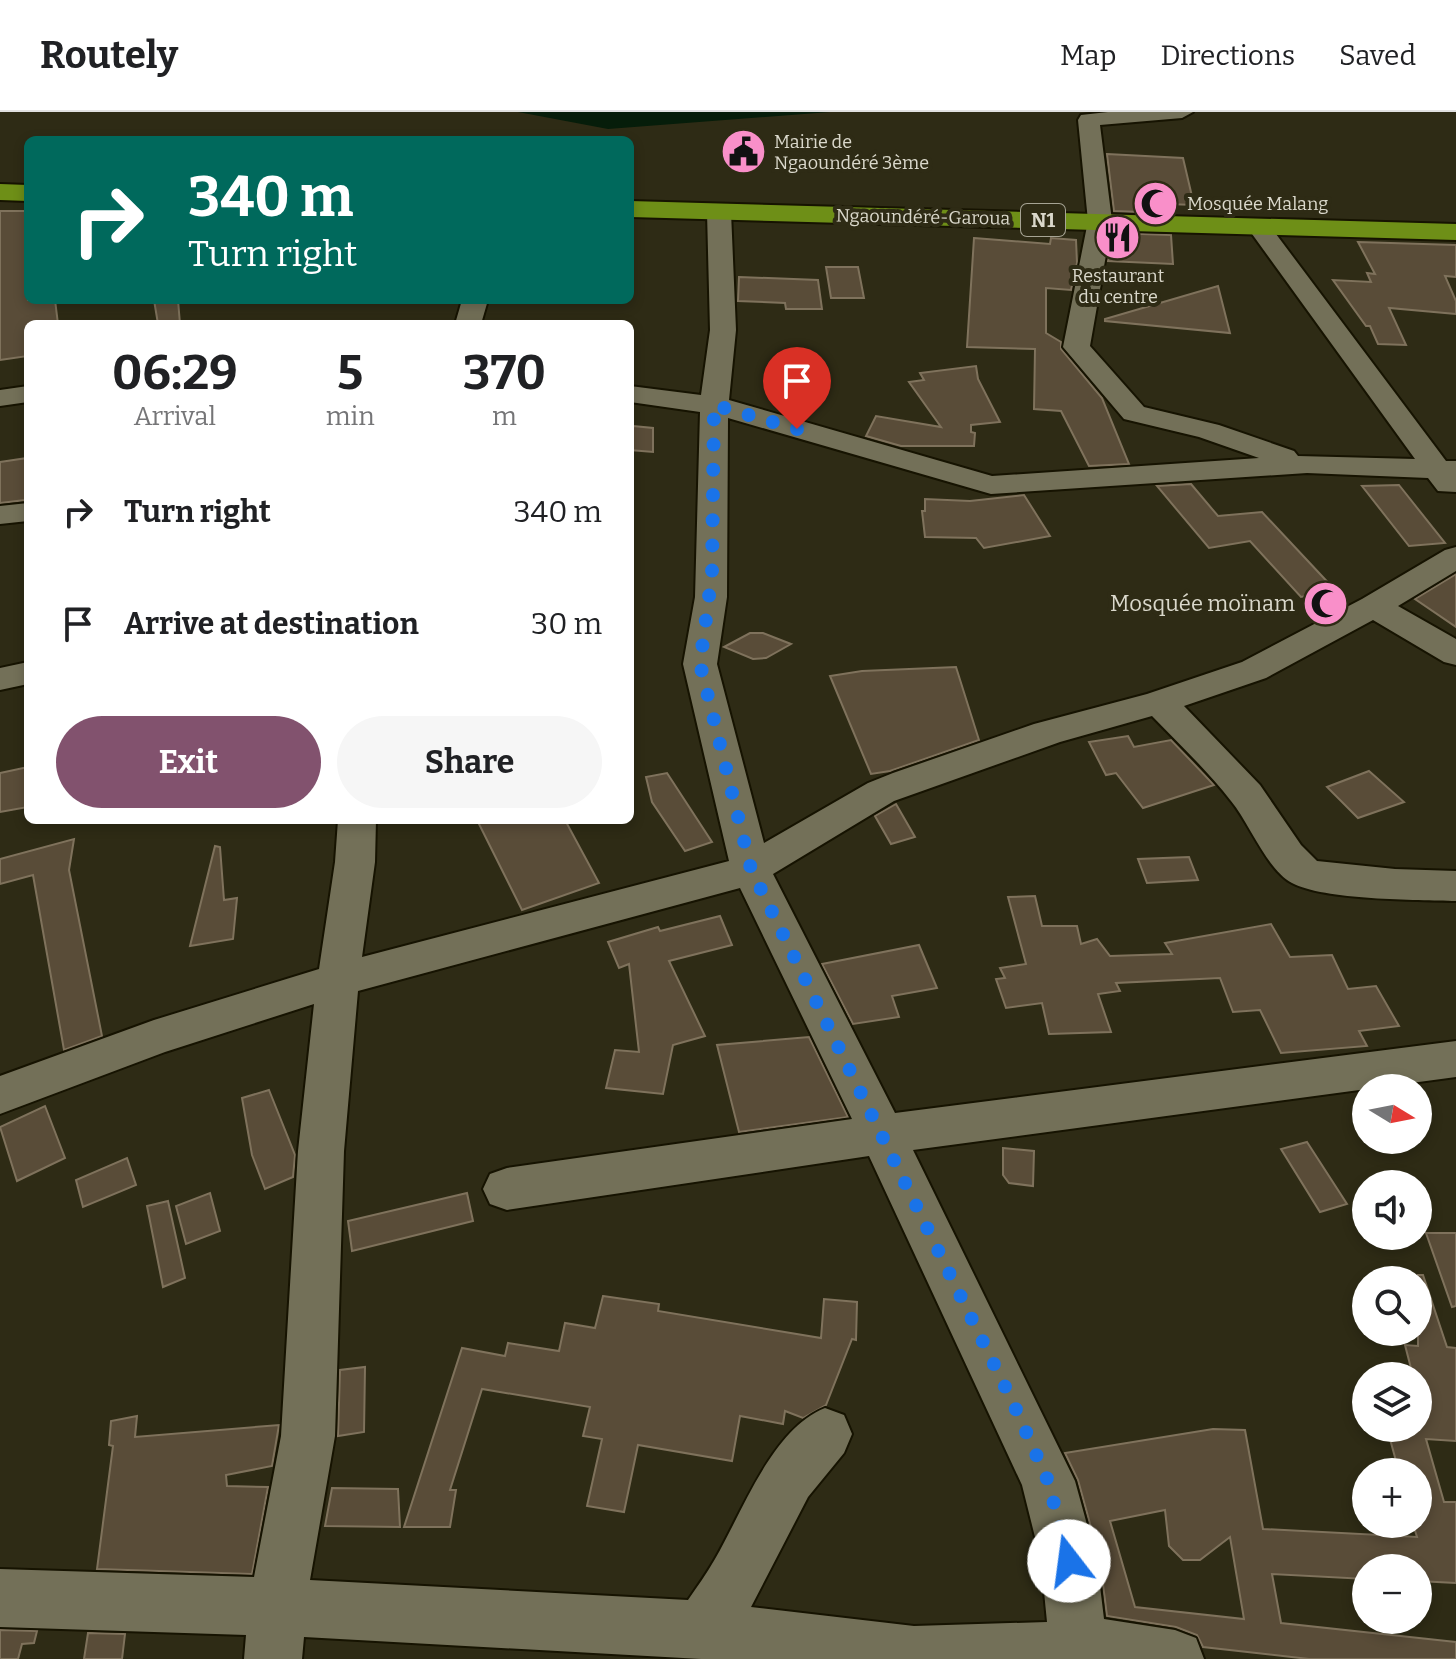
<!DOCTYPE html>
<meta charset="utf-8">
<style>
:root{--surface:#fff;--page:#f6f6f6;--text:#202124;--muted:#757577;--line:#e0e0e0;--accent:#82526e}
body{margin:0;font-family:Bitter,serif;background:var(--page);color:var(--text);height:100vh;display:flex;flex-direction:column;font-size:30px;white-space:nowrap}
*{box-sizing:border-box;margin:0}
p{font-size:26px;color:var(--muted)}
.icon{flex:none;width:44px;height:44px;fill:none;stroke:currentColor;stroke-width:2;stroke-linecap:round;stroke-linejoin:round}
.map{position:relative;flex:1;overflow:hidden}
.drawer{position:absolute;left:24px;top:208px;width:610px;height:504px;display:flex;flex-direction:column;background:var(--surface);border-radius:12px;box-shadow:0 4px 12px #0003}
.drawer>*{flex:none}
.top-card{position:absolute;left:24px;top:24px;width:610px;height:168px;border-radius:12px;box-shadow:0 4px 12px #0003;background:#00695c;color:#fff;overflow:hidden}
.needle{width:52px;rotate:100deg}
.controls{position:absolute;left:1352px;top:962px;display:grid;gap:16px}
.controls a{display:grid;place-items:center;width:80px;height:80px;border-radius:50%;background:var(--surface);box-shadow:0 4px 12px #0003;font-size:40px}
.pin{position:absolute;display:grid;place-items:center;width:68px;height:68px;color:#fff;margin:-82px -34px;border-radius:50% 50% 50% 0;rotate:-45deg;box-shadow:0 0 8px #0007}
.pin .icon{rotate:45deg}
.me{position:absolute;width:88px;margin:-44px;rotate:345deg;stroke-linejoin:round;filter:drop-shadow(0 0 6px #0008)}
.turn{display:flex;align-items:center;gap:28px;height:168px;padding:0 32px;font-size:36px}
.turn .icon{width:104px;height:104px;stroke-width:2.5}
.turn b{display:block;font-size:56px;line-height:68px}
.eta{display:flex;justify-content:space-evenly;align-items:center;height:136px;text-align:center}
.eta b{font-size:48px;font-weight:700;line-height:56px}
.button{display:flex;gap:16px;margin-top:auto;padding:16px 32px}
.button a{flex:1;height:92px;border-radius:48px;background:var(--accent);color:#fff;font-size:32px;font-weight:700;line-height:92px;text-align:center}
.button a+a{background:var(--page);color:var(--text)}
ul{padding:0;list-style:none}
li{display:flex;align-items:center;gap:24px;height:112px;padding:0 32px}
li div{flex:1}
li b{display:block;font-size:30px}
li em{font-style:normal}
header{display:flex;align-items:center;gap:48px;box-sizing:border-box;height:112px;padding:0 40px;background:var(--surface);border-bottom:2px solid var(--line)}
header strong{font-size:38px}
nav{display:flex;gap:44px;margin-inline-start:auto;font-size:28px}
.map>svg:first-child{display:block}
</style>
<header>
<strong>Routely</strong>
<nav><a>Map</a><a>Directions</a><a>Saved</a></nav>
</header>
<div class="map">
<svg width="1456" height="1547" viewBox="0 0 1456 1547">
<rect width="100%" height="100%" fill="#2e2b15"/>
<path fill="#061d0a" d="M 518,0 L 830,0 L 608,17 Z"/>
<g fill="#594c38" stroke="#7f725c" stroke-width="2" fill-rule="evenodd">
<path d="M 1107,42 L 1183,46 L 1194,93 L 1168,92 L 1169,101 L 1114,99 Z"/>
<path d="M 0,99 L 28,99 L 28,188 L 55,188 L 58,212 L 28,212 L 28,244 L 0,248 Z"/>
<path d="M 1113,121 L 1171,123 L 1173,152 L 1108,149 Z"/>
<path d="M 974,126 L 1050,132 L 1051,126 L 1076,128 L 1077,151 L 1071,178 L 1046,176 L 1046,221 L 1061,230 L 1061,237 L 1102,286 L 1129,352 L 1089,354 L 1061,299 L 1034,297 L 1035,237 L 967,235 Z"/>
<path d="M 1358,130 L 1456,133 L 1456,165 L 1445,164 L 1456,189 L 1456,202 L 1389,196 L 1406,233 L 1378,232 L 1370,214 L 1366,214 L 1333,168 L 1371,170 L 1367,161 L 1375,162 Z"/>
<path d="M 826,155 L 858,155 L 864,186 L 831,186 Z"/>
<path d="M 739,165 L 818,168 L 822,197 L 786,197 L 785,191 L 738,189 Z"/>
<path d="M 1218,174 L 1230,221 L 1105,209 L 1105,207 Z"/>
<path d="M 154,188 L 178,188 L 180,212 L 158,212 Z"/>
<path d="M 976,254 L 978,267 L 1000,310 L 971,313 L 971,320 L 975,321 L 974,334 L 901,334 L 866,324 L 876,304 L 941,315 L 909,270 L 924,268 L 920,261 Z"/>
<path d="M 633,314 L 653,316 L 653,340 L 630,338 Z"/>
<path d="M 27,346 L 25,388 L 0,391 L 0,350 Z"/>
<path d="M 1191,372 L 1218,404 L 1262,400 L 1335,478 L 1301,485 L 1250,429 L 1209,436 L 1157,374 Z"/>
<path d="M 1399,373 L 1445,431 L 1409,434 L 1362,374 Z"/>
<path d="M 1024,383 L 1050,424 L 984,436 L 976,426 L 925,425 L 922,399 L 925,399 L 925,387 L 970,389 Z"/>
<path d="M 1456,462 L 1456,515 L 1415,487 Z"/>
<path d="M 750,521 L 763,521 L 791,532 L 766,546 L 753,547 L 724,535 Z"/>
<path d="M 956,555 L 979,628 L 890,659 L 871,662 L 830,564 L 862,559 Z"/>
<path d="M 1128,624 L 1134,635 L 1171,628 L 1214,673 L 1143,696 L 1116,661 L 1106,663 L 1089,630 Z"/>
<path d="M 28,655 L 28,695 L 0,700 L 0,661 Z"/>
<path d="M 1369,659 L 1404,690 L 1358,706 L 1327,675 Z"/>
<path d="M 667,661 L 712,730 L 685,739 L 652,690 L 646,665 Z"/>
<path d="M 896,692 L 915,725 L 891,732 L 875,704 Z"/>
<path d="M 477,708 L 565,708 L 599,771 L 522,798 Z"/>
<path d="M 74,727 L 69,758 L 102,924 L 64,938 L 33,763 L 0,772 L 0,747 Z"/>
<path d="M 215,734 L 220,735 L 224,788 L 237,786 L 233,827 L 190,834 Z"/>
<path d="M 1189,745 L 1198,768 L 1147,771 L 1138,747 Z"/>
<path d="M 1035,784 L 1042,814 L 1077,814 L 1081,832 L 1097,827 L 1110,844 L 1172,842 L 1165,831 L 1271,812 L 1290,845 L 1332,843 L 1348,877 L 1376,874 L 1399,914 L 1359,919 L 1367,934 L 1281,941 L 1260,898 L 1233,900 L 1220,866 L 1116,871 L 1120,879 L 1098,882 L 1111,920 L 1049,922 L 1042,891 L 1006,896 L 996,867 L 1005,866 L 1000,856 L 1026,852 L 1008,785 Z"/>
<path d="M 720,804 L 732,833 L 669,849 L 705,924 L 673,933 L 663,982 L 606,976 L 615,938 L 639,940 L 629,852 L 619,856 L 608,830 L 658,815 L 660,819 Z"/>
<path d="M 919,833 L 937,876 L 892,884 L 899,905 L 853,912 L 822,852 Z"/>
<path d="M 809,925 L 848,1005 L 739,1020 L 717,933 Z"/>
<path d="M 269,978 L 295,1043 L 293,1065 L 265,1077 L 252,1043 L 242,986 Z"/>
<path d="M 45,994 L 65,1046 L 17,1069 L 0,1015 Z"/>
<path d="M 1307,1030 L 1347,1092 L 1320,1100 L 1281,1037 Z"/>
<path d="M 1003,1036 L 1034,1039 L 1033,1074 L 1009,1071 L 1003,1063 Z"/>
<path d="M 127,1046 L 136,1073 L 83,1095 L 76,1068 Z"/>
<path d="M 210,1081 L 220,1119 L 186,1132 L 176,1094 Z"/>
<path d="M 467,1081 L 473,1109 L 352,1139 L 348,1109 Z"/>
<path d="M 168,1089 L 185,1166 L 163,1175 L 147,1094 Z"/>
<path d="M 1426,1121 L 1456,1121 L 1456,1194 L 1452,1195 Z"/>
<path d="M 1418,1163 L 1423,1163 L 1447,1235 L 1456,1236 L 1456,1329 L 1426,1327 L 1444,1390 L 1456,1390 L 1456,1471 L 1418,1469 L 1418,1456 L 1366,1456 L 1366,1467 L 1272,1462 L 1281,1511 L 1456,1530 L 1456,1547 L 1309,1547 L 1203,1535 L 1197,1523 L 1176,1515 L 1107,1504 L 1100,1448 L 1078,1368 L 1065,1341 L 1213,1317 L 1245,1318 L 1263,1417 L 1417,1425 L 1413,1412 L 1418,1412 L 1418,1360 L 1399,1360 L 1387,1316 L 1418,1316 L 1418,1264 L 1413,1264 L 1405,1233 L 1418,1234 ZM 1165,1398 L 1169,1434 L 1183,1448 L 1200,1448 L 1230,1425 L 1244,1507 L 1135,1495 L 1110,1409 Z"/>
<path d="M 603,1184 L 659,1192 L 658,1199 L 821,1226 L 824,1187 L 857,1190 L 856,1228 L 852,1227 L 826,1293 L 803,1306 L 785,1299 L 783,1312 L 740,1304 L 732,1349 L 638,1333 L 624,1400 L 587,1394 L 602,1327 L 583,1324 L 590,1295 L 482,1277 L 450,1378 L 456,1378 L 450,1415 L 404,1415 L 462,1236 L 505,1244 L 508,1231 L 559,1239 L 565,1211 L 595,1216 Z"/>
<path d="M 365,1255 L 364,1320 L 338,1324 L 340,1258 Z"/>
<path d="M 137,1304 L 135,1325 L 279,1313 L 272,1354 L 226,1363 L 227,1374 L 268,1375 L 252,1462 L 97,1457 L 113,1334 L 109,1333 L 111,1309 Z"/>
<path d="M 332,1376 L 398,1377 L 400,1415 L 325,1414 Z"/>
<path d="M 0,1518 L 37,1519 L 34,1531 L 22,1532 L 18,1547 L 0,1547 Z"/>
<path d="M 88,1521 L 125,1522 L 122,1547 L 84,1547 Z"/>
</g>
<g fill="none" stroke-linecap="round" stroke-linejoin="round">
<defs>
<g id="minor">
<path d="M 1108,0 L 1193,0 L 1182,6 L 1100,13 L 1112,109 L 1090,234 L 1144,295 L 1219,313 L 1294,339 L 1298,344 L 1415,347 L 1247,115 L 1251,110 L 1267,110 L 1446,349 L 1456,349 L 1456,380 L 1438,379 L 1428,366 L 1307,361 L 991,382 L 728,306 L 727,485 L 717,552 L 764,731 L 868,671 L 893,661 L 1034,612 L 1147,582 L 1242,550 L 1362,487 L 1445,438 L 1456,435 L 1456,459 L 1398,494 L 1456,527 L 1456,553 L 1444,550 L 1373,508 L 1266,566 L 1184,594 L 1260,673 L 1301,733 L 1317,749 L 1395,757 L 1456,759 L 1456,789 C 1418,788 1323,788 1292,771 C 1267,758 1250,712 1231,689 C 1207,658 1179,632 1152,604 L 1060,630 L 894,689 L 773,762 L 895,1001 L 1456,929 L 1456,965 L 913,1038 L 1075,1369 L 1097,1449 L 1104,1507 L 1175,1518 L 1196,1526 L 1204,1547 L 701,1547 L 304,1525 L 302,1547 L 244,1547 L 246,1523 L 0,1515 L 0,1457 L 254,1465 L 281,1324 L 298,1039 L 314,892 L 165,940 L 0,1002 L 0,964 L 154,908 L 319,857 L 335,750 L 338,708 L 376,708 L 375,750 L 362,845 L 729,749 L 683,552 L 695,485 L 700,300 L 630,290 L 630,274 L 701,283 L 710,218 L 707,100 L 711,95 L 727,95 L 731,100 L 736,218 L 729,288 L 992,364 L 1259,346 L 1199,325 L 1124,307 L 1063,235 L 1088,109 L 1078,8 L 1081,3 ZM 740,776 L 852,1007 L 507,1056 L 490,1062 L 483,1077 L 490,1092 L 507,1098 L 869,1044 L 1022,1373 L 1041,1449 L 1047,1510 L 914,1514 L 751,1495 L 808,1385 L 844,1341 L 852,1322 L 844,1303 L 825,1296 C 772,1317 743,1399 715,1447 C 707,1461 697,1475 688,1488 L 310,1468 L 335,1324 L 344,1039 L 358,879 Z"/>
<path d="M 462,188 L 488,188 L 481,212 L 455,212 Z"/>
<path d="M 28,274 L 28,290 L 0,294 L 0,278 Z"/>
<path d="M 28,391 L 28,409 L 0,412 L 0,394 Z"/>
<path d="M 28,550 L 28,572 L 0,578 L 0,556 Z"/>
</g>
<g id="highway">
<path d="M 0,72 L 28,73 L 28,89 L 0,88 Z"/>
<path d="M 630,89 L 1456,112 L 1456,128 L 630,105 Z"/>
</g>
</defs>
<use href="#minor" stroke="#161301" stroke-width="4"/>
<use href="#highway" stroke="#161301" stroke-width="4"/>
<use href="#minor" fill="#737058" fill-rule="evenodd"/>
<use href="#highway" fill="#6e8f17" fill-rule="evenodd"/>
</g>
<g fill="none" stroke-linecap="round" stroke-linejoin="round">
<path stroke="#1a73e8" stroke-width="14" stroke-dasharray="0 25.2" d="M 797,317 L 714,293 L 712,462 L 700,552 L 751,757 L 1013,1291 L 1048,1369 L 1069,1449"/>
</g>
<defs>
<symbol id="civic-disc" viewBox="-11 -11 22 22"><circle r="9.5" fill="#f98fc9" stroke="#2e2b15"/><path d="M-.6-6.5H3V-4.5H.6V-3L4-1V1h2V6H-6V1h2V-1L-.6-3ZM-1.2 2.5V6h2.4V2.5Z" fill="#111"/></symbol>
<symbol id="mosque-disc" viewBox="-11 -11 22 22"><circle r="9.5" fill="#f98fc9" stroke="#2e2b15"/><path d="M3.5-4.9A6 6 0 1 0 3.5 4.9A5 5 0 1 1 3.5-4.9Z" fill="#111"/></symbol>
<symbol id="restaurant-disc" viewBox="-11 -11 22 22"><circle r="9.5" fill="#f98fc9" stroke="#2e2b15"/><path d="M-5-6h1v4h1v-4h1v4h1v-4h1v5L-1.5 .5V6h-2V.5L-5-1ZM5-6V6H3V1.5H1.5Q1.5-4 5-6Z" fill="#111"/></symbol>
</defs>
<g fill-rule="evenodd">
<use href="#civic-disc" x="718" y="14" width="51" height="51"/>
<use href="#mosque-disc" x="1130" y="66" width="51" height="51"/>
<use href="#restaurant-disc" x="1092" y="100" width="51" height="51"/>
<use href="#mosque-disc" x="1300" y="466" width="51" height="51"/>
</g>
<g text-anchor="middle" stroke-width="8" stroke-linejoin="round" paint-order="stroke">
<g font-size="18" fill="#dad8cb" stroke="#2e2b15" text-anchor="start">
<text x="774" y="36">Mairie de<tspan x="774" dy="21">Ngaoundéré 3ème</tspan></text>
<text x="1187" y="98">Mosquée Malang</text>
<text x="1118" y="170" text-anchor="middle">Restaurant<tspan x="1118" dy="21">du centre</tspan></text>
</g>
<g font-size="18" fill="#dad8cb" stroke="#2e2b15">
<text transform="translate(923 105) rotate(1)" y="6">Ngaoundéré-Garoua</text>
</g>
<rect fill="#2e2b15" stroke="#a6a494" stroke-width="2" x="1021" y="92" width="44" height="32" rx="6"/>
<g font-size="20" font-weight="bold" fill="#dad8cb">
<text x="1043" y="115">N1</text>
</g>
<g font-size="22" fill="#dad8cb" stroke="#2e2b15" text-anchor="end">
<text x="1295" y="499">Mosquée moïnam</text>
</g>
</g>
</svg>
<div class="controls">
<a><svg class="needle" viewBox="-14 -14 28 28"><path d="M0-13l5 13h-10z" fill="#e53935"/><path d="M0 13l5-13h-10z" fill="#757577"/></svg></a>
<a><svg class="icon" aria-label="sound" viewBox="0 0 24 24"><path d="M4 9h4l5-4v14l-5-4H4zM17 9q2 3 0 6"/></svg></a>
<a><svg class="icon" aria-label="search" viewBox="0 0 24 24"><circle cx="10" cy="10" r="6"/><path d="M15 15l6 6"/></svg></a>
<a><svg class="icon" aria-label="layers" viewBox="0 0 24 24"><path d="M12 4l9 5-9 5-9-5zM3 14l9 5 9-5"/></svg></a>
<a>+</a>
<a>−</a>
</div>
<div class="pin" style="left:797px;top:317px;background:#d93025"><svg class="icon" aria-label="arrive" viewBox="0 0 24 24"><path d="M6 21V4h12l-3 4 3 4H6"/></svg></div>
<svg class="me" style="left:1069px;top:1449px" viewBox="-20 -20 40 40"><circle r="19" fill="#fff"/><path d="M0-13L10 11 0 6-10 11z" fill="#1a73e8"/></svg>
<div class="top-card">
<div class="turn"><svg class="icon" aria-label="right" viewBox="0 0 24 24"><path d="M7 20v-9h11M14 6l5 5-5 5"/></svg><div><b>340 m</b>Turn right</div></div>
</div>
<section class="drawer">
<div class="eta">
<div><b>06:29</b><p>Arrival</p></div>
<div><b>5</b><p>min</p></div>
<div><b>370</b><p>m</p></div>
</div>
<ul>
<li><svg class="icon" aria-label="right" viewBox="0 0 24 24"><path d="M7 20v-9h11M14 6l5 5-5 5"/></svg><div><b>Turn right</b></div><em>340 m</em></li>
<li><svg class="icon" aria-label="arrive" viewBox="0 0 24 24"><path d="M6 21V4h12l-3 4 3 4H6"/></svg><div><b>Arrive at destination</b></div><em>30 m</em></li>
</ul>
<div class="button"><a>Exit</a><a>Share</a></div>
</section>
</div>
